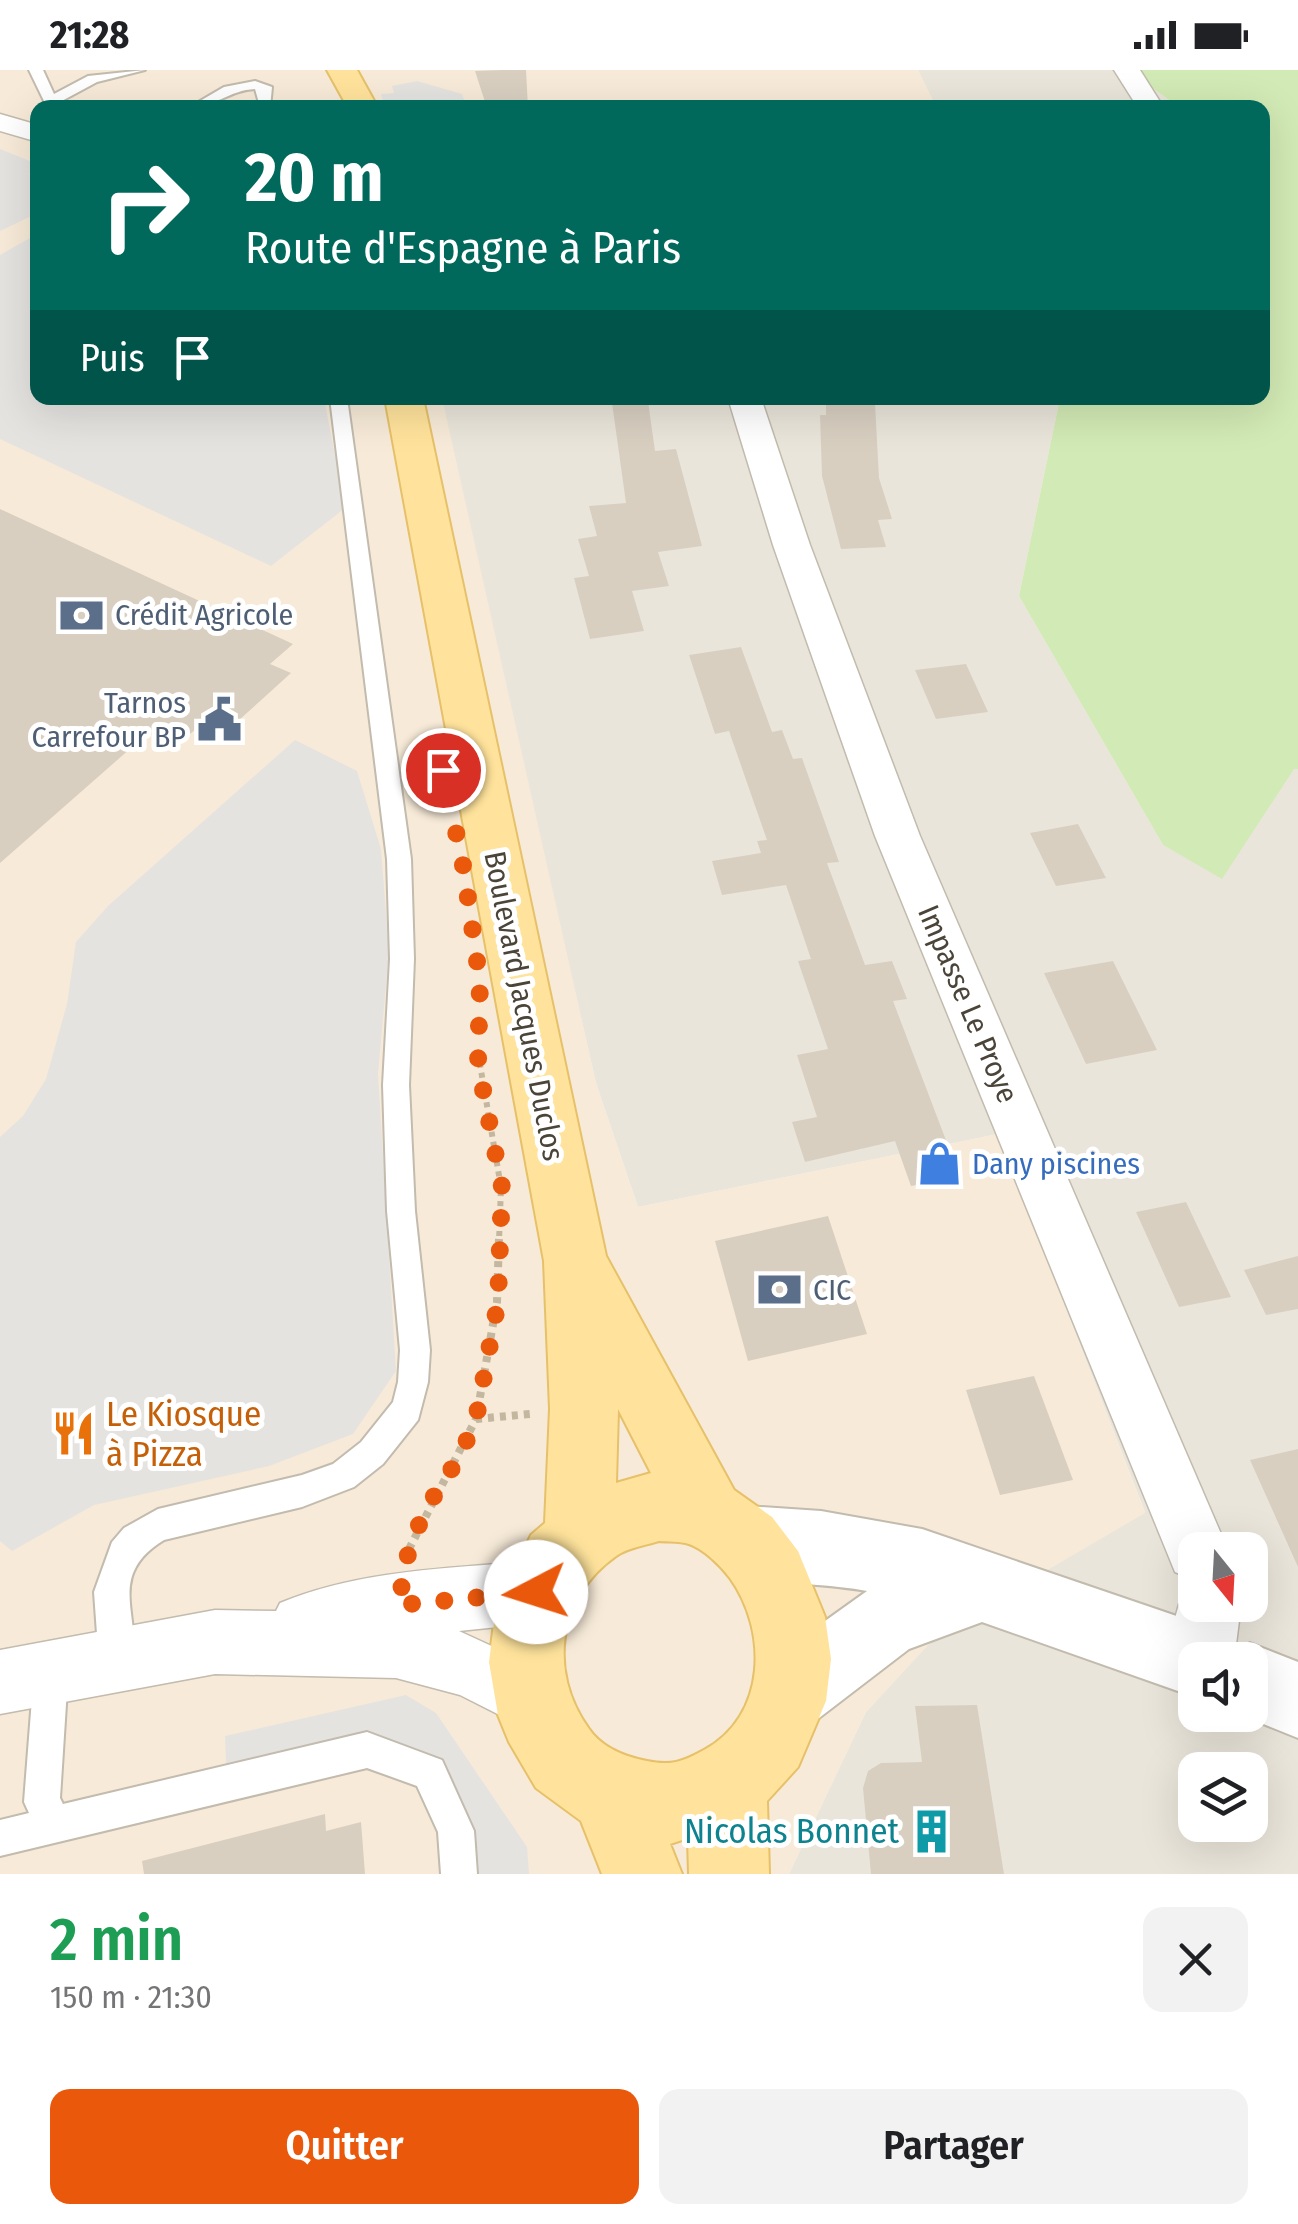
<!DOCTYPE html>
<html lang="fr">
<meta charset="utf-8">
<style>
:root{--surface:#fff;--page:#f2f2f2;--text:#202124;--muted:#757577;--accent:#ea580c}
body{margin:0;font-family:"Fira Sans Condensed",sans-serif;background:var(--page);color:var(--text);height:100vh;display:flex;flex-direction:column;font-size:38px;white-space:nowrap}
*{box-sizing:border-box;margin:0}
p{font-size:32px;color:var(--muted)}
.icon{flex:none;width:55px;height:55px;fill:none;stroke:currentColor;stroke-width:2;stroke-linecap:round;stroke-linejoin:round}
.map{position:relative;height:1804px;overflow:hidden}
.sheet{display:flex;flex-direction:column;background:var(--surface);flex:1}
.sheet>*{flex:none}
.guide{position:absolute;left:30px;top:30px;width:1240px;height:305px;border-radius:20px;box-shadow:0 10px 40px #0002;background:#00695c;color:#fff;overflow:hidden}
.needle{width:65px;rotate:162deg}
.tools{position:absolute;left:1178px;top:1462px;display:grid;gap:20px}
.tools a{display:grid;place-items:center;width:90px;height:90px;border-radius:20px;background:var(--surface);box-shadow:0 10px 40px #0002;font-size:50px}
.pin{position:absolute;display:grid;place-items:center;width:85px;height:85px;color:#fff;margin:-42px;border:5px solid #fff;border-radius:50%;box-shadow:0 2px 10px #0007}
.me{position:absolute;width:110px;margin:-55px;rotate:265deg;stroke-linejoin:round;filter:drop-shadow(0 0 8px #0008)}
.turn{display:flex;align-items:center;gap:35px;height:210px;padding:0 50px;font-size:45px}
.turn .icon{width:130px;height:130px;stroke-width:2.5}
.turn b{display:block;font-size:70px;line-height:85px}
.then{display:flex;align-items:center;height:95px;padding:0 50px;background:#0003;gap:20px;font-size:38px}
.round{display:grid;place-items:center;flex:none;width:105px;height:105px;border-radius:20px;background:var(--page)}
.overview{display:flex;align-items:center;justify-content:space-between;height:170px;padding:0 50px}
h1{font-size:60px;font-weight:600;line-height:75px;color:#1e9e55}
.cta{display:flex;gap:20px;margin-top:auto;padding:20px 50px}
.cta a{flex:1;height:115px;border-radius:20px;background:var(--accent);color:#fff;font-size:40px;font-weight:600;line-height:115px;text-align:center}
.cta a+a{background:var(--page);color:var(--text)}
.status{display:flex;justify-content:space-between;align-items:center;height:70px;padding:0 50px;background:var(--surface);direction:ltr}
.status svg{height:28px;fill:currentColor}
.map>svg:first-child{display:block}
</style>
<div class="status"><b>21:28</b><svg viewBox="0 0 49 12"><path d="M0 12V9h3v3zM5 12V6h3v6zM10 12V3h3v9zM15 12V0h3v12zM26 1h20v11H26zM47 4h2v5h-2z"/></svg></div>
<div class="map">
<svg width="1298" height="1804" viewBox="0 0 1298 1804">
<rect width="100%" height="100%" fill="#f6f3ec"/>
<g fill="#eae5da" fill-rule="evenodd">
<path d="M 918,0 L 1127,0 L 1179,37 L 936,37 Z"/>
<path d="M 442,328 L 1060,328 L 1019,526 L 1163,775 L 1222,808 L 1294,698 L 1298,699 L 1298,1804 L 789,1804 L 866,1642 L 938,1564 L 1145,1442 L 998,1064 L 638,1137 L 596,1013 L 464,438 ZM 1195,1480 L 1250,1480 L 1250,1535 L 1195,1535 ZM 1195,1590 L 1250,1590 L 1250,1645 L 1195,1645 ZM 1195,1700 L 1250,1700 L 1250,1755 L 1195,1755 Z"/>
</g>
<path fill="#f7ead8" d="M 0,0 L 918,0 L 936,37 L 38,38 L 38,328 L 442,328 L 596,1013 L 638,1137 L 998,1064 L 1145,1443 L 938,1564 L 866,1642 L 789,1804 L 0,1804 Z"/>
<path fill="#d2eab5" d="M 1127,0 L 1298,0 L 1298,699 L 1294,699 L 1222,809 L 1163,775 L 1019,526 L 1060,328 L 1262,328 L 1262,38 L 1179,37 Z"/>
<g fill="#e5e3e0">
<path d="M 417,11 L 462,24 L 467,37 L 385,37 L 381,24 L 394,23 L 392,16 Z"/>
<path d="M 0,79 L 37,94 L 29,104 L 37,110 L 38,143 L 0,161 Z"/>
<path d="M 37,164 L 38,328 L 324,328 L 345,438 L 271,496 L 0,369 L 0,185 Z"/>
<path d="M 295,670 L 357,701 L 381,779 L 389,882 L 378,1004 L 396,1301 L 353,1364 L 269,1396 L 94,1435 L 12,1481 L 0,1471 L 0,1067 L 23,1046 L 46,1009 L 67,934 L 76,872 L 108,836 Z"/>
<path d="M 406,1625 L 436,1643 L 527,1777 L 529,1804 L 459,1804 L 429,1703 L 367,1680 L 227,1715 L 225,1666 Z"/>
</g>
<g fill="#d8cfc1">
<path d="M 502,0 L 526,0 L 528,38 L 487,38 L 475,1 Z"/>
<path d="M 648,331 L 655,381 L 676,379 L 702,476 L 658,482 L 669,516 L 632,521 L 644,561 L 590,569 L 574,508 L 589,506 L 578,469 L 597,466 L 589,436 L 626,433 L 612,333 Z"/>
<path d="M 826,331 L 875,333 L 879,408 L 892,449 L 878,450 L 886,477 L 841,479 L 822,406 L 820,345 L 826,345 Z"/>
<path d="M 0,439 L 293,574 L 270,594 L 291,603 L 218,669 L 197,658 L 174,678 L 148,663 L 0,793 Z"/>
<path d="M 741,577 L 772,662 L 782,660 L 793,689 L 802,688 L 839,792 L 827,793 L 865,895 L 892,891 L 907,929 L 893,931 L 960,1107 L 911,1116 L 895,1071 L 805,1092 L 792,1052 L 817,1047 L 797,985 L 828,979 L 798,891 L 811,889 L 786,815 L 722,825 L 712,791 L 761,783 L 757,771 L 767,770 L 729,661 L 715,664 L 689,585 Z"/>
<path d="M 966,594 L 988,642 L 936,649 L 915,600 Z"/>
<path d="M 1078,754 L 1106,808 L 1056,816 L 1030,763 Z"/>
<path d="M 1113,891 L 1157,980 L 1086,994 L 1044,903 Z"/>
<path d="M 1186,1132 L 1231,1227 L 1179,1237 L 1136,1142 Z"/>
<path d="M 828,1146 L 867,1264 L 748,1291 L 715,1171 Z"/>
<path d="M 1298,1186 L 1298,1239 L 1266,1245 L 1244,1200 Z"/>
<path d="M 1034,1306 L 1073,1410 L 1000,1425 L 966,1320 Z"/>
<path d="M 1298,1379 L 1298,1497 L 1250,1390 Z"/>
<path d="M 977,1635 L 1004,1804 L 871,1804 L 863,1718 L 868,1701 L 881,1693 L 922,1692 L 915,1636 Z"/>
<path d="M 325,1744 L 326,1761 L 361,1752 L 365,1804 L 144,1804 L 142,1791 Z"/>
</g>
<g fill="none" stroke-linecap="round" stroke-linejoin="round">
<defs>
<g id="service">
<path d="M 29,0 L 43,0 L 54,24 L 88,6 L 145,0 L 97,12 L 58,33 L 57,38 L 43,38 L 44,31 Z"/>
<path d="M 255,11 L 272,17 L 270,38 L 255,38 L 259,33 L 255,19 C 230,20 213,38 188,38 L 224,17 Z"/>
<path d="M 330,328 L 347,328 L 411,789 L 414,889 L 409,1015 L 415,1141 L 430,1280 L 428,1312 L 418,1350 L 383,1394 L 354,1417 L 302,1437 L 164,1470 C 100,1509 149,1553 128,1604 L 116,1609 L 104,1604 L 99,1592 L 94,1522 L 112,1472 L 124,1458 L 158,1439 L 302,1405 L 333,1394 L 361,1372 L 393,1332 L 398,1312 L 400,1280 L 387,1141 L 383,1015 L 390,889 L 387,789 Z"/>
<path d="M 51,1586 L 63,1591 L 68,1603 L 60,1728 L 63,1734 L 367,1662 L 442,1690 L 474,1761 L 477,1804 L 441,1804 L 438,1762 L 417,1716 L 367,1698 L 0,1786 L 0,1750 L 29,1743 L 24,1732 L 34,1603 L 39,1591 Z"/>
</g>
<g id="minor">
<path d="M 1114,0 L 1140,0 L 1164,38 L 1138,38 Z"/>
<path d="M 0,44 L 38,55 L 38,72 L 0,61 Z"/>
<path d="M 728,328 L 761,328 L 810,475 L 920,766 L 1228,1480 L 1195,1480 L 1195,1535 L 1241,1535 L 1234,1590 L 1195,1590 L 1195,1619 L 1179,1613 C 1166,1580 1173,1545 1187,1513 L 1194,1510 L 1175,1502 L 875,766 L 773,475 Z"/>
<path d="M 537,1491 L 559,1500 L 568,1522 L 559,1544 L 537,1553 L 459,1561 L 552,1604 L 562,1627 L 552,1650 L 529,1660 L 460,1625 L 396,1608 L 215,1604 L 0,1644 L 0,1580 L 215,1540 L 276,1541 L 280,1533 C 359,1500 452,1498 537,1491 Z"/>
</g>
<path id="tertiary" d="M 747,1436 L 821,1441 L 922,1459 L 1197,1553 L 1223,1564 L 1231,1581 L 1250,1573 L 1298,1592 L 1298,1668 L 1241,1645 L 1250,1645 L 1250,1590 L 1195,1590 L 1195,1627 L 982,1552 L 909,1579 L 819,1648 L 792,1659 L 765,1648 L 754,1621 L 765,1594 L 867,1521 C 819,1512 766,1516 722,1497 L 711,1472 L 722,1447 Z"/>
<g id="primary">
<path d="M 327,0 L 357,0 L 378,38 L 348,38 Z"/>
<path d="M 385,328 L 423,328 L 606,1186 L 734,1420 L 772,1447 L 798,1481 L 825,1547 L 831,1589 L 826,1631 L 798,1697 L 767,1731 L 769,1804 L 689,1804 L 688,1768 L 670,1774 L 682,1804 L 602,1804 L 581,1751 L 536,1718 L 509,1672 L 498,1645 L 489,1592 L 496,1538 L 531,1465 L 545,1453 L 550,1339 L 544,1191 ZM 618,1339 L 651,1403 L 616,1413 ZM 659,1471 C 668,1472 680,1471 689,1474 C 704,1479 721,1496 730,1508 C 768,1561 767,1646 704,1680 C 682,1692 671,1696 647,1691 C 626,1687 602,1678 589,1659 C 547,1601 558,1527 616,1486 C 627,1478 646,1475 659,1471 Z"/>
</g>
</defs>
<use href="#service" stroke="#c2bbae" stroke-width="4"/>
<use href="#minor" stroke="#c2bbae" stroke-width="3"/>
<use href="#tertiary" stroke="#c2bbae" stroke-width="4"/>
<use href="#primary" stroke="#e6c16a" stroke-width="4"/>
<path stroke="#c4b79f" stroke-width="6" stroke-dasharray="5 5" stroke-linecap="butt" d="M 478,983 L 501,1117 L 499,1172"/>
<g stroke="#c4b79f" stroke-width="8" stroke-dasharray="6 6" stroke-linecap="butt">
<path d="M 476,1349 L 530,1344"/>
<path d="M 409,1479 L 476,1349 L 497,1232 L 499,1169"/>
</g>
<use href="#service" fill="#fff" fill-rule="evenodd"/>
<use href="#minor" fill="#fff" fill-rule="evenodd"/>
<use href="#tertiary" fill="#fff" fill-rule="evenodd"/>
<use href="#primary" fill="#ffe39c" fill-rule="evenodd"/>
</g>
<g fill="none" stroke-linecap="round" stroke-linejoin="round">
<path stroke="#ea580c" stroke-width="18" stroke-dasharray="0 32.4" d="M 443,700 L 464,800 L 480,912 L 478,994 L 502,1117 L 498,1232 L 476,1349 L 460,1386 L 429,1434 L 410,1474 L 398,1535 L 536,1522"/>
</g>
<defs>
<symbol id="bank-bare" viewBox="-9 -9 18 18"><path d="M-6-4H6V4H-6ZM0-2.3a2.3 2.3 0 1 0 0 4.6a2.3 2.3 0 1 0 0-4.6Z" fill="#5c6f8a" stroke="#fff" stroke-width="2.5" paint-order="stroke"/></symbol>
<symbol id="civic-bare" viewBox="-9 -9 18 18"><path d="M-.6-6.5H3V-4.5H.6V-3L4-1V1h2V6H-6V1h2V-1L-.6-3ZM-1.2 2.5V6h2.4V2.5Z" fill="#5c6f8a" stroke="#fff" stroke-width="2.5" paint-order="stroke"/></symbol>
<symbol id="shop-bare" viewBox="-9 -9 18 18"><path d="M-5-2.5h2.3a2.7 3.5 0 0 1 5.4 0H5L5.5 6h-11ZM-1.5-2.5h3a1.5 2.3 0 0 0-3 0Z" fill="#3f7fe0" stroke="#fff" stroke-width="2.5" paint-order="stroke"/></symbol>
<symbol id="restaurant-bare" viewBox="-9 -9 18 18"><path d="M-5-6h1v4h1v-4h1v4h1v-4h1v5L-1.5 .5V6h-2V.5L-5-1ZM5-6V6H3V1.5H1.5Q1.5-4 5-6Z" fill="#e8710a" stroke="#fff" stroke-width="2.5" paint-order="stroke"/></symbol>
<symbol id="building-bare" viewBox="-9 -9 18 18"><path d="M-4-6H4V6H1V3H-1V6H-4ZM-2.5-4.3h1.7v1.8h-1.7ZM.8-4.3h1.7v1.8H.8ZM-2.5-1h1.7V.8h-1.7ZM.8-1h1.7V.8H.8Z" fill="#0f9aa8" stroke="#fff" stroke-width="2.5" paint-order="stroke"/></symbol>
</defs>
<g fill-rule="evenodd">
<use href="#bank-bare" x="50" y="514" width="63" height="63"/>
<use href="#civic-bare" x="188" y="618" width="63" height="63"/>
<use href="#shop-bare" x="908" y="1062" width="63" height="63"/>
<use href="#bank-bare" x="748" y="1188" width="63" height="63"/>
<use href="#restaurant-bare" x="42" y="1332" width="63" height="63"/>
<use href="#building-bare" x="900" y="1730" width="63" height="63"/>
</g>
<g text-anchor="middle" stroke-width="10" stroke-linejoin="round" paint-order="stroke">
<g font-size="30" fill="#4e5e75" stroke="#fff" text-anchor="start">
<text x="115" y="555">Crédit Agricole</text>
<text x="186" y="643" text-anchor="end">Tarnos<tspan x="186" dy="34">Carrefour BP</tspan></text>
<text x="813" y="1230">CIC</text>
</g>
<g font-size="30" fill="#4b4439" stroke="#fff">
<text transform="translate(968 934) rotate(67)" y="10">Impasse Le Proye</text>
<text transform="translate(524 936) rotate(79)" y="10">Boulevard Jacques Duclos</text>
</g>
<g font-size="30" fill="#366cbe" stroke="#fff" text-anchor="start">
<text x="972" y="1104">Dany piscines</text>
</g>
<g font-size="35" fill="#c56008" stroke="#fff" text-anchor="start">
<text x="106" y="1356">Le Kiosque<tspan x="106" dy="40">à Pizza</tspan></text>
</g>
<g font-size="35" fill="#0d838f" stroke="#fff" text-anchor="end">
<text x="899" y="1773">Nicolas Bonnet</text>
</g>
</g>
</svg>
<div class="tools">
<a><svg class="needle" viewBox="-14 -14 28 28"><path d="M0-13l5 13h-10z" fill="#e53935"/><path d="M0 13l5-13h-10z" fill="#757577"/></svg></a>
<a><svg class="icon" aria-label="sound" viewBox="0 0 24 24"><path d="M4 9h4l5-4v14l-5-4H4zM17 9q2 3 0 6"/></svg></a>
<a><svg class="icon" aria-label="layers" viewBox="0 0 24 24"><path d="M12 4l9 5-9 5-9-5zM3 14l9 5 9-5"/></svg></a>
</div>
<div class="pin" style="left:443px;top:700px;background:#d93025"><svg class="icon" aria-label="arrive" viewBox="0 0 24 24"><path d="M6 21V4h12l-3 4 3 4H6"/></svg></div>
<svg class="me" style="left:536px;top:1522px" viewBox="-20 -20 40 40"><circle r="19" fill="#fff"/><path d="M0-13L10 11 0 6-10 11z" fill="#ea580c"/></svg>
<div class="guide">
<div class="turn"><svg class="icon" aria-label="right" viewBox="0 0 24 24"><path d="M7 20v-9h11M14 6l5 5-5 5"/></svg><div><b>20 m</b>Route d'Espagne à Paris</div></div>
<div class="then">Puis<svg class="icon" aria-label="arrive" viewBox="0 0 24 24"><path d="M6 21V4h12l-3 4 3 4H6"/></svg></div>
</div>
</div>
<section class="sheet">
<div class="overview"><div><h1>2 min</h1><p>150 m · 21:30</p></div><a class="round"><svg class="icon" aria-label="close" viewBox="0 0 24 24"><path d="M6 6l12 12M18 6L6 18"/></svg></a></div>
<div class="cta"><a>Quitter</a><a>Partager</a></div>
</section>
